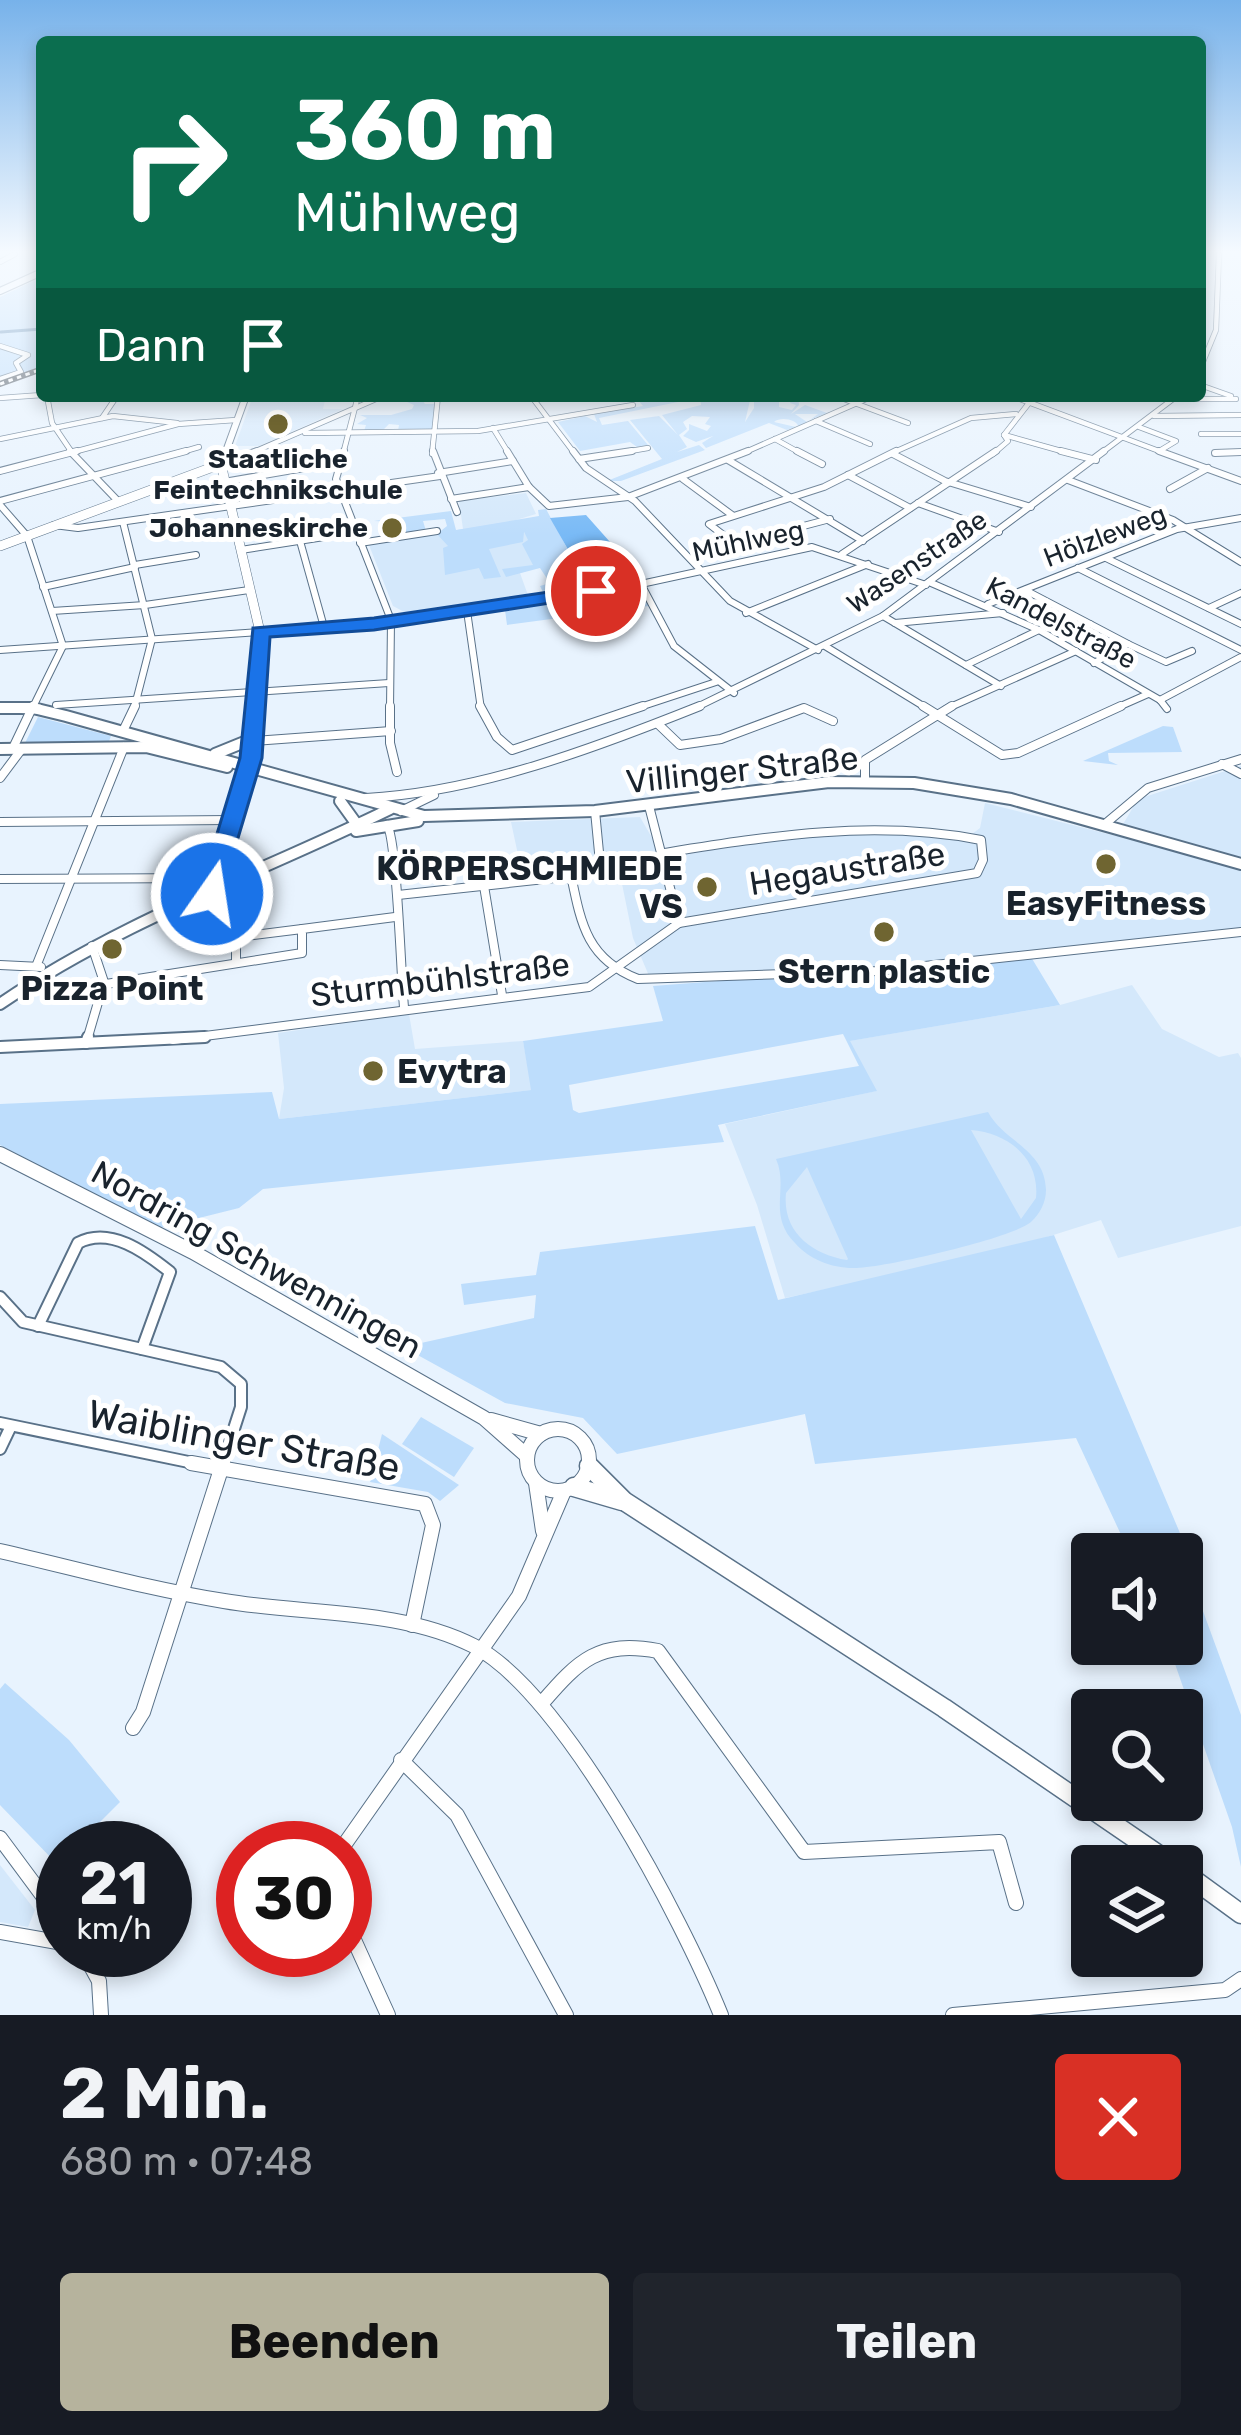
<!DOCTYPE html>
<html lang="de">
<meta charset="utf-8">
<style>
:root{--surface:#171b24;--page:#20242c;--text:#f1f3f6;--muted:#9ea1a6;--accent:#b6b39d}
body{margin:0;font-family:Rubik,sans-serif;background:var(--page);color:var(--text);height:100vh;display:flex;flex-direction:column;font-size:45px;white-space:nowrap}
*{box-sizing:border-box;margin:0}
p{font-size:39px;color:var(--muted)}
.icon{flex:none;width:66px;height:66px;fill:none;stroke:currentColor;stroke-width:2;stroke-linecap:round;stroke-linejoin:round}
.map{position:relative;height:2015px;overflow:hidden}
.sheet{display:flex;flex-direction:column;background:var(--surface);flex:1}
.sheet>*{flex:none}
.top-card{position:absolute;left:36px;top:36px;width:1170px;height:366px;border-radius:12px;box-shadow:0 6px 18px #0003;background:#0b6e4f;color:#fff;overflow:hidden}
.buttons{position:absolute;left:1071px;top:1533px;display:grid;gap:24px}
.buttons a{display:grid;place-items:center;width:132px;height:132px;border-radius:12px;background:var(--surface);box-shadow:0 6px 18px #0003;font-size:60px}
.speed{position:absolute;left:36px;top:1821px;display:flex;gap:24px;font-size:60px;font-weight:700;text-align:center}
.speed>*{display:grid;place-content:center;width:156px;height:156px;border-radius:50%;background:var(--surface);box-shadow:0 6px 18px #0003;line-height:1}
.speed small{font-size:30px;font-weight:400}
.speed .limit{border:18px solid #d22;background:#fff;color:#111}
.pin{position:absolute;display:grid;place-items:center;width:102px;height:102px;color:#fff;margin:-51px;border:6px solid #fff;border-radius:50%;box-shadow:0 3px 12px #0007}
.me{position:absolute;width:132px;margin:-66px;rotate:13deg;stroke-linejoin:round;filter:drop-shadow(0 0 9px #0008)}
.turn{display:flex;align-items:center;gap:42px;height:252px;padding:0 60px;font-size:54px}
.turn .icon{width:156px;height:156px;stroke-width:2.5}
.turn b{display:block;font-size:84px;line-height:102px}
.then{display:flex;align-items:center;height:114px;padding:0 60px;background:#0003;gap:24px;font-size:45px}
.round{display:grid;place-items:center;flex:none;width:126px;height:126px;border-radius:12px;background:var(--page)}
.head{display:flex;align-items:center;justify-content:space-between;height:204px;padding:0 60px}
h1{font-size:72px;font-weight:700;line-height:90px}
.primary-button{display:flex;gap:24px;margin-top:auto;padding:24px 60px}
.primary-button a{flex:1;height:138px;border-radius:12px;background:var(--accent);color:#111;font-size:48px;font-weight:700;line-height:138px;text-align:center}
.primary-button a+a{background:var(--page);color:var(--text)}
.map>svg:first-child{display:block}
</style>
<div class="map">
<svg width="1241" height="2015" viewBox="0 0 1241 2015">
<rect width="100%" height="100%" fill="#e8f3fe"/>
<g fill="#d4e8fb">
<path d="M 253,396 L 326,396 L 323,409 L 343,409 L 259,446 L 235,446 Z"/>
<path d="M 526,493 L 536,514 L 516,520 L 545,565 L 520,573 L 529,598 L 408,614 L 393,606 L 369,545 L 463,529 L 459,501 Z"/>
<path d="M 1241,766 L 1241,934 L 814,978 L 652,983 L 633,938 L 619,869 L 523,878 L 511,822 L 640,817 L 658,848 L 672,852 L 822,831 L 968,837 L 980,828 L 985,803 L 1116,836 L 1138,799 Z"/>
<path d="M 1132,985 L 1162,1029 L 1219,1057 L 1238,1053 L 1241,1058 L 1241,1226 L 1118,1258 L 1101,1220 L 999,1252 L 785,1298 L 757,1205 L 725,1124 L 876,1091 L 849,1041 L 1060,1005 Z"/>
<path d="M 409,1014 L 415,1049 L 523,1041 L 532,1090 L 279,1119 L 284,1088 L 278,1033 Z"/>
<path d="M 0,1865 L 35,1910 L 28,1927 L 0,1922 Z"/>
</g>
<g fill="#bdddfc" fill-rule="evenodd">
<path d="M 42,277 L 42,367 L 0,381 L 0,297 Z"/>
<path d="M 402,396 L 420,397 L 425,404 L 436,404 L 432,429 L 398,431 L 399,425 L 389,424 L 382,431 L 364,431 L 366,425 L 357,424 L 367,418 L 360,415 L 391,415 L 412,409 L 414,405 L 398,398 Z"/>
<path d="M 648,396 L 673,396 L 678,402 L 599,418 L 602,425 L 628,421 L 648,445 L 637,447 L 630,442 L 580,451 L 558,422 L 585,416 L 597,422 L 594,414 L 643,406 L 639,401 Z"/>
<path d="M 700,396 L 751,396 L 745,422 L 754,408 L 754,396 L 765,396 L 766,401 L 776,396 L 771,400 L 779,402 L 779,407 L 792,410 L 796,405 L 790,403 L 794,397 L 780,396 L 798,396 L 799,405 L 791,414 L 805,405 L 827,413 L 810,420 L 818,414 L 795,414 L 807,422 L 798,426 C 797,420 781,416 774,422 L 796,427 L 787,430 L 769,423 L 706,448 L 702,443 L 713,436 L 696,442 L 683,436 L 689,430 L 689,424 L 707,431 L 711,426 L 705,424 L 710,417 L 692,416 L 683,422 L 687,429 L 679,435 L 687,447 L 677,452 L 699,445 L 705,450 L 621,481 L 607,481 L 662,459 L 630,420 L 659,416 L 678,435 L 662,415 L 701,405 Z"/>
<path d="M 546,509 L 574,561 L 566,563 L 584,582 L 578,585 L 581,590 L 545,596 L 540,586 L 550,583 L 540,568 L 506,577 L 502,569 L 533,565 L 522,544 L 528,540 L 524,532 L 523,542 L 489,549 L 501,577 L 484,579 L 479,568 L 445,575 L 443,548 L 448,546 L 437,534 L 447,526 L 445,519 L 423,521 L 426,531 L 405,534 L 402,522 L 374,521 L 451,511 L 456,530 L 539,516 L 538,510 Z"/>
<path d="M 640,588 L 649,606 L 507,625 L 505,610 Z"/>
<path d="M 38,717 L 111,736 L 108,744 L 24,745 Z"/>
<path d="M 1163,726 L 1173,727 L 1182,752 L 1108,753 L 1109,761 L 1118,765 L 1083,761 Z"/>
<path d="M 1031,957 L 1060,1005 L 850,1041 L 877,1091 L 718,1125 L 724,1142 L 263,1189 L 239,1208 L 159,1228 L 0,1145 L 0,1104 L 272,1092 L 279,1119 L 531,1090 L 523,1041 L 663,1021 L 653,986 ZM 843,1034 L 859,1066 L 579,1113 L 573,1110 L 569,1085 Z"/>
<path d="M 988,1112 C 1004,1142 1045,1149 1046,1190 C 1046,1202 1040,1214 1031,1222 C 1013,1238 879,1269 853,1268 C 831,1268 809,1259 795,1243 C 767,1215 789,1188 776,1159 ZM 971,1130 C 1008,1133 1040,1158 1036,1198 L 1021,1219 ZM 807,1167 L 848,1259 L 847,1260 C 812,1254 782,1232 786,1193 Z"/>
<path d="M 755,1226 L 778,1300 L 1054,1235 L 1196,1571 L 1196,1592 L 1241,1715 L 1241,1867 L 1232,1827 L 1168,1644 L 1182,1644 L 1182,1554 L 1130,1554 L 1076,1438 L 815,1464 L 805,1414 L 617,1454 L 583,1418 L 505,1403 L 403,1347 L 534,1318 L 536,1295 L 464,1305 L 461,1284 L 536,1275 L 540,1252 Z"/>
<path d="M 421,1417 L 474,1448 L 454,1477 L 402,1444 Z"/>
<path d="M 382,1434 L 459,1485 L 440,1501 L 428,1492 L 370,1482 Z"/>
<path d="M 5,1683 L 69,1740 L 120,1802 L 74,1848 L 63,1848 L 58,1865 L 0,1805 L 0,1689 Z"/>
</g>
<path fill="#79baf6" d="M 586,515 L 642,578 L 581,590 L 581,582 L 565,563 L 574,560 L 550,518 Z"/>
<g fill="none" stroke-linecap="round" stroke-linejoin="round">
<path stroke="#5585b3" stroke-width="3" d="M 1,332 L 42,329"/>
<defs>
<g id="street-far4">
<path d="M 0,262 L 15,254"/>
<path d="M 0,346 L 28,355 L 16,363 L 21,372 L 0,379"/>
<path d="M 1200,369 L 1216,330 L 1219,254"/>
<path d="M 1200,385 L 1231,396"/>
<path d="M 47,396 L 52,423 L 73,454"/>
<path d="M 531,396 L 575,454"/>
<path d="M 836,396 L 908,423"/>
<path d="M 930,396 L 948,396"/>
<path d="M 1012,396 L 1167,454"/>
<path d="M 0,398 L 42,395"/>
<path d="M 1173,399 L 1236,399"/>
<path d="M 1154,416 L 1241,415"/>
<path d="M 102,418 L 117,396"/>
<path d="M 816,421 L 870,444"/>
<path d="M 1139,427 L 1176,441 L 1161,450"/>
<path d="M 493,428 L 509,454"/>
<path d="M 305,433 L 478,431 L 633,405"/>
<path d="M 1201,434 L 1241,434"/>
<path d="M 1004,435 L 1072,454"/>
<path d="M 0,439 L 113,416 L 177,423"/>
<path d="M 775,439 L 802,454"/>
<path d="M 1215,453 L 1241,452"/>
<path d="M 66,454 L 178,424 L 236,420"/>
<path d="M 175,454 L 199,447"/>
<path d="M 249,454 L 383,396"/>
<path d="M 343,454 L 358,396"/>
<path d="M 432,454 L 438,396"/>
<path d="M 613,454 L 648,448"/>
<path d="M 741,454 L 873,396"/>
<path d="M 890,454 L 971,418 L 1016,414"/>
<path d="M 993,454 L 1008,441 L 1004,435 L 1029,403"/>
<path d="M 1100,454 L 1177,396"/>
</g>
<g id="street-far3">
<path d="M 70,451 L 117,500"/>
<path d="M 344,451 L 336,479 L 391,620 L 390,709"/>
<path d="M 433,451 L 457,512"/>
<path d="M 507,451 L 529,487 L 549,506 L 628,497 L 748,451"/>
<path d="M 573,451 L 586,468 L 635,501 L 730,601 L 818,650"/>
<path d="M 797,451 L 822,464"/>
<path d="M 1061,451 L 1096,460"/>
<path d="M 1159,451 L 1241,481"/>
<path d="M 1215,453 L 1241,452"/>
<path d="M 893,454 L 945,481 L 1031,507"/>
<path d="M 579,459 L 632,451"/>
<path d="M 728,460 L 863,541"/>
<path d="M 221,464 L 257,451"/>
<path d="M 0,471 L 77,451"/>
<path d="M 438,473 L 513,461"/>
<path d="M 848,475 L 910,508"/>
<path d="M 683,479 L 732,515"/>
<path d="M 1068,480 L 1173,520 L 1241,562"/>
<path d="M 224,482 L 339,462"/>
<path d="M 1170,489 L 1208,468"/>
<path d="M 451,499 L 529,487"/>
<path d="M 0,501 L 186,451"/>
<path d="M 918,503 L 999,532"/>
<path d="M 0,505 L 27,536 L 63,646"/>
<path d="M 830,519 L 735,544 L 709,524 L 824,487 L 896,451"/>
<path d="M 123,522 L 152,639 L 134,709"/>
<path d="M 54,525 L 78,528 L 440,476"/>
<path d="M 300,541 L 324,627"/>
<path d="M 360,543 L 437,531"/>
<path d="M 241,550 L 356,532"/>
<path d="M 842,554 L 996,451"/>
<path d="M 1106,558 L 1241,624"/>
<path d="M 135,565 L 196,555"/>
<path d="M 1078,568 L 1241,650"/>
<path d="M 929,582 L 1039,630 L 1160,700 L 1167,709"/>
<path d="M 641,584 L 674,646 L 734,693"/>
<path d="M 43,587 L 135,567"/>
<path d="M 1025,590 L 1090,624"/>
<path d="M 988,604 L 1177,529 L 1241,518"/>
<path d="M 1209,608 L 1241,593"/>
<path d="M 52,611 L 145,605 L 249,590"/>
<path d="M 467,611 L 481,709"/>
<path d="M 746,613 L 868,564"/>
<path d="M 883,616 L 1001,686"/>
<path d="M 895,623 L 1003,613"/>
<path d="M 1059,641 L 1090,624 L 1128,644 L 1094,663"/>
<path d="M 1128,644 L 1166,662 L 1192,651"/>
<path d="M 825,646 L 928,709"/>
<path d="M 0,650 L 374,624 L 641,584 L 812,547 L 926,585"/>
<path d="M 966,665 L 1039,630"/>
<path d="M 1160,700 L 1241,657"/>
<path d="M 56,705 L 389,683"/>
<path d="M 32,709 L 63,646"/>
<path d="M 634,709 L 716,682"/>
<path d="M 693,709 L 883,616 L 1104,451"/>
<path d="M 800,709 L 807,709"/>
<path d="M 946,709 L 1076,651"/>
<path d="M 1114,709 L 1148,694"/>
</g>
<g id="street-far2">
<path d="M 390,706 L 390,743 L 397,772"/>
<path d="M 480,706 L 497,737 L 512,750 L 643,706"/>
<path d="M 923,706 L 1002,755 L 1018,753 L 1121,706"/>
<path d="M 658,724 L 680,745 L 721,739 L 804,708 L 833,721"/>
<path d="M 123,731 L 135,706"/>
<path d="M 253,741 L 391,731"/>
<path d="M 13,748 L 33,706"/>
<path d="M 1222,764 L 1241,774"/>
<path d="M 0,778 L 21,750"/>
<path d="M 865,781 L 865,760 L 952,706"/>
<path d="M 366,798 C 479,792 595,748 700,706"/>
<path d="M 401,811 L 434,795"/>
<path d="M 0,822 L 231,820"/>
<path d="M 1105,824 L 1148,788 L 1241,759"/>
<path d="M 387,825 C 397,838 401,977 404,1007"/>
<path d="M 664,853 C 770,836 874,819 981,840 L 983,860 L 977,873 L 679,923"/>
<path d="M 571,875 C 581,924 587,959 638,979 L 878,971 L 1241,932"/>
<path d="M 0,879 L 214,878"/>
<path d="M 484,886 L 502,995"/>
<path d="M 208,890 L 236,921 L 236,963"/>
<path d="M 398,895 L 601,873 L 595,811"/>
<path d="M 238,937 L 302,929"/>
<path d="M 37,964 L 124,747"/>
<path d="M 0,965 L 41,967"/>
<path d="M 106,984 L 302,953 L 302,929 L 395,917"/>
<path d="M 87,1040 L 104,982 L 92,946"/>
<path d="M 173,1040 L 589,987 L 679,923 L 649,806"/>
</g>
<g id="street-far1">
<path d="M 86,1043 L 88,1037"/>
<path d="M 0,1047 L 205,1037"/>
<path d="M 0,1297 L 23,1322 L 221,1367 L 241,1384 L 241,1407 L 222,1466"/>
<path d="M 38,1326 L 78,1243 C 110,1226 145,1252 170,1272 L 142,1349"/>
<path d="M 0,1423 L 208,1466"/>
<path d="M 0,1449 L 11,1426"/>
</g>
<g id="street">
<path d="M 191,1463 L 425,1504 L 433,1525 L 412,1625"/>
<path d="M 536,1483 L 543,1531"/>
<path d="M 0,1551 C 74,1568 149,1589 224,1601 C 305,1615 400,1608 474,1646 C 564,1693 683,1921 721,2015"/>
<path d="M 542,1703 C 579,1660 599,1640 658,1651 L 804,1852 L 999,1842 L 1016,1903"/>
<path d="M 133,1728 L 143,1712 L 223,1463"/>
<path d="M 401,1760 L 457,1815 L 566,2015"/>
<path d="M 0,1838 L 63,1923"/>
<path d="M 342,1848 L 519,1596 L 564,1491"/>
<path d="M 345,1920 L 388,2015"/>
<path d="M 0,1932 L 63,1943"/>
<path d="M 82,1950 L 99,1981 L 101,2015"/>
<path d="M 953,2015 L 1225,1990 L 1241,1979"/>
</g>
<g id="secondary-far4">
<path d="M 0,291 L 42,272"/>
<path d="M 225,454 L 246,396"/>
</g>
<g id="secondary-far3">
<path d="M 226,451 L 221,464 L 260,632 L 255,709"/>
<path d="M 0,546 L 221,464"/>
<path d="M 0,708 L 39,709"/>
</g>
<g id="secondary-far2">
<path d="M 0,708 L 33,708 L 66,716 L 424,816 L 595,811 L 829,782 L 914,783 L 1011,799 L 1241,864"/>
<path d="M 0,749 L 146,747 L 227,767"/>
<path d="M 215,754 L 247,741"/>
<path d="M 340,801 L 358,826"/>
<path d="M 356,831 L 418,821"/>
<path d="M 217,883 L 214,878 L 253,741 L 255,706"/>
<path d="M 0,1004 C 121,921 259,873 390,809"/>
</g>
<g id="secondary-far1">
<path d="M 0,1154 L 193,1252 L 484,1418 L 527,1456"/>
<path d="M 491,1420 L 541,1434"/>
<circle cx="558" cy="1460" r="31"/>
</g>
<g id="secondary">
<path d="M 589,1466 L 624,1501 L 944,1708 L 1175,1866"/>
<path d="M 574,1487 L 622,1501"/>
<path d="M 1182,1871 L 1241,1914"/>
</g>
</defs>
<use href="#street-far4" stroke="#597188" stroke-width="6"/>
<use href="#street-far3" stroke="#597188" stroke-width="8"/>
<use href="#street-far2" stroke="#597188" stroke-width="10"/>
<use href="#street-far1" stroke="#597188" stroke-width="14"/>
<use href="#street" stroke="#597188" stroke-width="16"/>
<use href="#secondary-far4" stroke="#597188" stroke-width="8"/>
<use href="#secondary-far3" stroke="#597188" stroke-width="10"/>
<use href="#secondary-far2" stroke="#597188" stroke-width="14"/>
<use href="#secondary-far1" stroke="#597188" stroke-width="16"/>
<use href="#secondary" stroke="#597188" stroke-width="21"/>
<use href="#street-far4" stroke="#fff" stroke-width="4.5"/>
<use href="#street-far3" stroke="#fff" stroke-width="6"/>
<use href="#street-far2" stroke="#fff" stroke-width="8"/>
<use href="#street-far1" stroke="#fff" stroke-width="10"/>
<use href="#street" stroke="#fff" stroke-width="14"/>
<use href="#secondary-far4" stroke="#fff" stroke-width="6"/>
<use href="#secondary-far3" stroke="#fff" stroke-width="9"/>
<use href="#secondary-far2" stroke="#fff" stroke-width="10"/>
<use href="#secondary-far1" stroke="#fff" stroke-width="14"/>
<use href="#secondary" stroke="#fff" stroke-width="18"/>
<defs>
<path id="rail" d="M 0,384 L 42,369"/>
</defs>
<use href="#rail" stroke="#49535d" stroke-width="6"/>
<use href="#rail" stroke="#fff" stroke-width="3" stroke-dasharray="4.5" stroke-linecap="butt"/>
</g>
<linearGradient id="sky" x2="0" y2="1"><stop stop-color="#77b2ea"/><stop offset="0.47" stop-color="#f5faff"/><stop offset="1" stop-color="#f5faff" stop-opacity="0"/></linearGradient>
<rect width="1241" height="536" fill="url(#sky)"/>
<path fill="#1a73e8" stroke="#114b97" stroke-width="3" d="M 596,585 L 602,587 L 602,595 L 374,630 L 270,637 L 262,758 L 226,878 L 230,884 L 221,900 L 212,903 L 203,900 L 195,889 L 203,880 L 240,758 L 253,628 L 374,618 Z"/>
<g fill="#6f6531" stroke="#fff" stroke-width="4.5">
<circle cx="278" cy="424" r="12"/>
<circle cx="392" cy="528" r="12"/>
<circle cx="1106" cy="864" r="12"/>
<circle cx="707" cy="887" r="12"/>
<circle cx="884" cy="932" r="12"/>
<circle cx="112" cy="949" r="12"/>
<circle cx="373" cy="1071" r="12"/>
</g>
<g text-anchor="middle" stroke-width="10" stroke-linejoin="round" paint-order="stroke">
<g font-size="27" font-weight="bold" fill="#19232d" stroke="#fff">
<text x="278" y="468">Staatliche<tspan x="278" dy="31">Feintechnikschule</tspan></text>
<text x="368" y="537" text-anchor="end">Johanneskirche</text>
</g>
<g font-size="27" fill="#19232d" stroke="#fff">
<text transform="translate(1105 536) rotate(-21)" y="9">Hölzleweg</text>
<text transform="translate(748 541) rotate(-12)" y="9">Mühlweg</text>
<text transform="translate(917 562) rotate(-34)" y="9">Wasenstraße</text>
<text transform="translate(1061 623) rotate(28)" y="9">Kandelstraße</text>
</g>
<g font-size="33" fill="#19232d" stroke="#fff">
<text transform="translate(742 769) rotate(-6)" y="12">Villinger Straße</text>
<text transform="translate(847 868) rotate(-9)" y="12">Hegaustraße</text>
<text transform="translate(440 979) rotate(-7)" y="12">Sturmbühlstraße</text>
<text transform="translate(257 1259) rotate(29)" y="12">Nordring Schwenningen</text>
</g>
<g font-size="33" font-weight="bold" fill="#19232d" stroke="#fff">
<text x="683" y="880" text-anchor="end">KÖRPERSCHMIEDE<tspan x="683" dy="38">VS</tspan></text>
<text x="1106" y="915">EasyFitness</text>
<text x="884" y="983">Stern plastic</text>
<text x="112" y="1000">Pizza Point</text>
<text x="397" y="1083" text-anchor="start">Evytra</text>
</g>
<g font-size="39" fill="#19232d" stroke="#fff">
<text transform="translate(244 1440) rotate(10)" y="14">Waiblinger Straße</text>
</g>
</g>
</svg>
<div class="buttons">
<a><svg class="icon" aria-label="sound" viewBox="0 0 24 24"><path d="M4 9h4l5-4v14l-5-4H4zM17 9q2 3 0 6"/></svg></a>
<a><svg class="icon" aria-label="search" viewBox="0 0 24 24"><circle cx="10" cy="10" r="6"/><path d="M15 15l6 6"/></svg></a>
<a><svg class="icon" aria-label="layers" viewBox="0 0 24 24"><path d="M12 4l9 5-9 5-9-5zM3 14l9 5 9-5"/></svg></a>
</div>
<div class="speed"><div>21<small>km/h</small></div><div class="limit">30</div></div>
<div class="pin" style="left:596px;top:591px;background:#d93025"><svg class="icon" aria-label="arrive" viewBox="0 0 24 24"><path d="M6 21V4h12l-3 4 3 4H6"/></svg></div>
<svg class="me" style="left:212px;top:894px" viewBox="-20 -20 40 40"><circle r="17" fill="#1a73e8" stroke="#fff" stroke-width="3"/><path d="M0-11L8 9 0 5-8 9z" fill="#fff"/></svg>
<div class="top-card">
<div class="turn"><svg class="icon" aria-label="right" viewBox="0 0 24 24"><path d="M7 20v-9h11M14 6l5 5-5 5"/></svg><div><b>360 m</b>Mühlweg</div></div>
<div class="then">Dann<svg class="icon" aria-label="arrive" viewBox="0 0 24 24"><path d="M6 21V4h12l-3 4 3 4H6"/></svg></div>
</div>
</div>
<section class="sheet">
<div class="head"><div><h1>2 Min.</h1><p>680 m · 07:48</p></div><a class="round" style="background:#d93025;color:#fff"><svg class="icon" aria-label="close" viewBox="0 0 24 24"><path d="M6 6l12 12M18 6L6 18"/></svg></a></div>
<div class="primary-button"><a>Beenden</a><a>Teilen</a></div>
</section>
